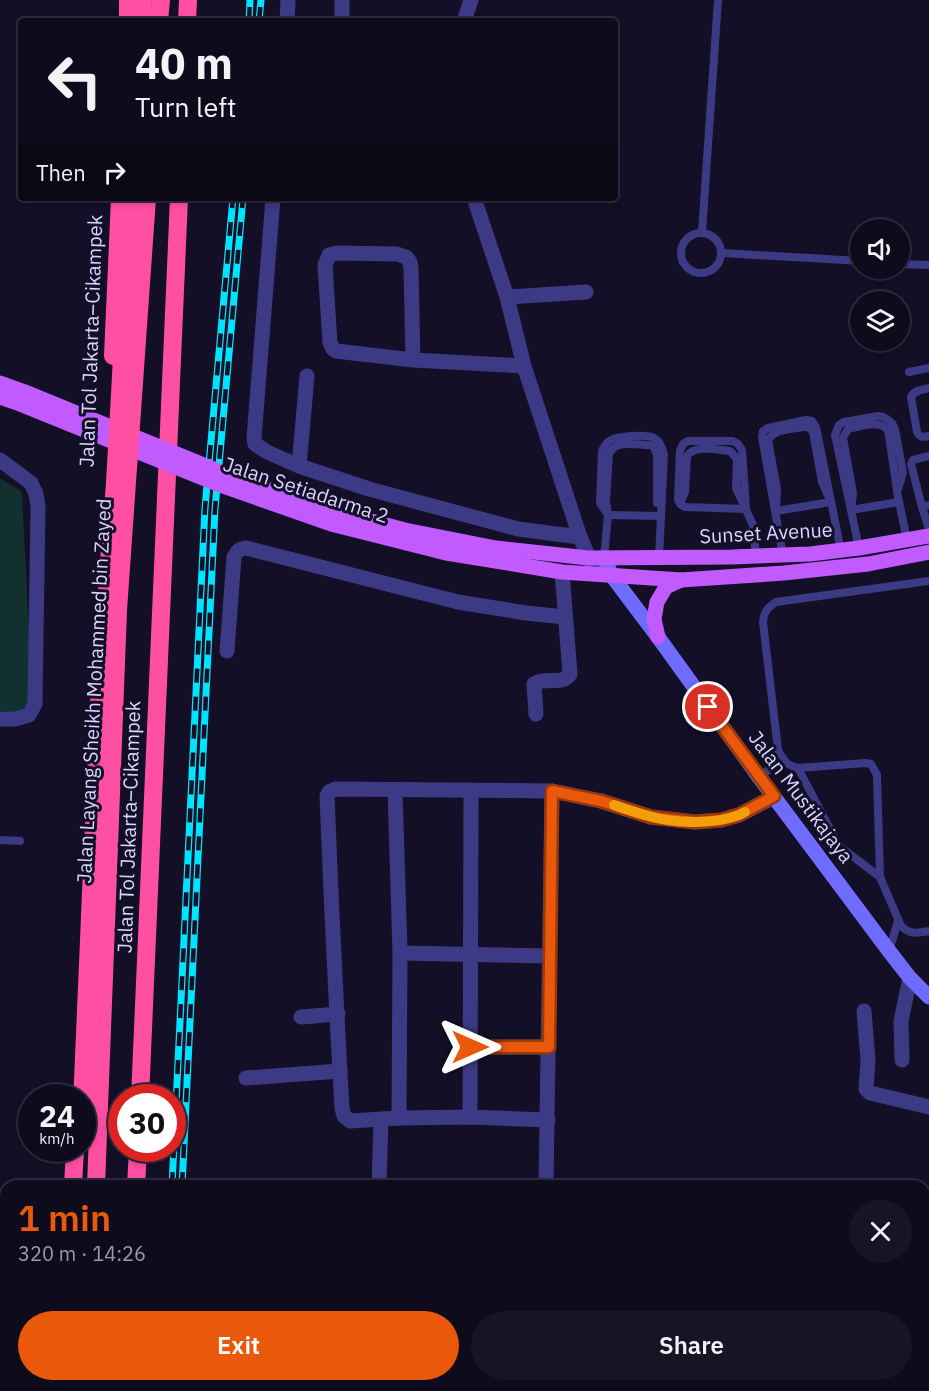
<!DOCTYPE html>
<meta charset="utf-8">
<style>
:root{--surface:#0e0b1c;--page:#171425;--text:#f1f3f6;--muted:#9b9ba3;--line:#2e2b3b;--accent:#ea580c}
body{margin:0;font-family:"IBM Plex Sans",sans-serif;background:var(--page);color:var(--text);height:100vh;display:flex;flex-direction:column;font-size:22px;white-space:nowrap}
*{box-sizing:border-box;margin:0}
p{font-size:20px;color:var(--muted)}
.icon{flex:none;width:33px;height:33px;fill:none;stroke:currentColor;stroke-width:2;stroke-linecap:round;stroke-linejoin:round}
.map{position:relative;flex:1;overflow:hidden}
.drawer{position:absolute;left:0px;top:1180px;width:930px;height:212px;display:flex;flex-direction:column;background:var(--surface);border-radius:18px 18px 0 0;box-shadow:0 3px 9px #0003,0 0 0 2px var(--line)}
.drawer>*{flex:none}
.hud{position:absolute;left:18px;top:18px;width:600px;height:183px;border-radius:6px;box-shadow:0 3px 9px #0003,0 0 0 2px var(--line);background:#0e0b1c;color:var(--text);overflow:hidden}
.buttons{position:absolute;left:850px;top:219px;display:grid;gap:12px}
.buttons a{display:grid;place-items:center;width:60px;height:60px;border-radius:50%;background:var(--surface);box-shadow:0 3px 9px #0003,0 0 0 2px var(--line);font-size:30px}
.speed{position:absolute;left:18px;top:1084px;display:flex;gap:12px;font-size:30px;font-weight:700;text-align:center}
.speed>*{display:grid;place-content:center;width:78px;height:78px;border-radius:50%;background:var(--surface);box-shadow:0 3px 9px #0003,0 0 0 2px var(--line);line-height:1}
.speed small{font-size:15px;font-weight:400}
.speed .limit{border:9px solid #d22;background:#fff;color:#111}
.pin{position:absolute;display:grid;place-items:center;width:51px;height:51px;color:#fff;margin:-26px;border:3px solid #fff;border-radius:50%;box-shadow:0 2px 6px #0007}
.me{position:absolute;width:66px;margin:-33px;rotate:90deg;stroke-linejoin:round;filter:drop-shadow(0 0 4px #0008)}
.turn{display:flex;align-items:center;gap:21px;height:126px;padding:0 18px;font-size:27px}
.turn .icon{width:78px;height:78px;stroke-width:2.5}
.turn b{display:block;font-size:42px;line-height:51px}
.then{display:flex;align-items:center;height:57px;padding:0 18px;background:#0003;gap:12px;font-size:22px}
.round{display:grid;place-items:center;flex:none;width:63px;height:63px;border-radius:32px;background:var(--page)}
.overview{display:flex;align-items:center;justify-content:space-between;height:102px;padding:0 18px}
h1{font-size:36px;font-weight:600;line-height:45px;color:var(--accent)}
.cta{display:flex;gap:12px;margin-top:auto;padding:12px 18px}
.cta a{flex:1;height:69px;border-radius:36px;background:var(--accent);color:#fff;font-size:24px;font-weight:600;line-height:69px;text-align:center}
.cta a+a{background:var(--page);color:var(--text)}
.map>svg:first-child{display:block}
</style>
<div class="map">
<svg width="929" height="1391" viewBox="0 0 929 1391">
<rect width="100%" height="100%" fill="#130f26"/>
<path fill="#12302f" d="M 0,478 L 22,492 L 33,712 L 0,711 Z"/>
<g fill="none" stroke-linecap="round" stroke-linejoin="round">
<g stroke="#3d3a85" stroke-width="8">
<path d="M 702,232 L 718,0"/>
<circle cx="701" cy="253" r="20"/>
<path d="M 721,253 L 861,261"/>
<path d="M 900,264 L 929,265"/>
<path d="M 909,372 L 929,368"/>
<path d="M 929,388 C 922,390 914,390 911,397 L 917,432 C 920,438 923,437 929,436"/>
<path d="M 803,427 L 809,427 L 813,432 L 822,482 L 831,502 L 776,511 L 777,489 L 768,440 C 775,429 791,429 803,427 Z"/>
<path d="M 688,441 L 733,441 L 738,444 L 742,450 L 746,509 L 685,507 L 680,504 L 678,499 L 680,451 L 683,444 Z"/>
<path d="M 897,490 L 888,430 C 878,419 860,427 848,429 L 843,438 L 853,493 L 851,510 L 899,502"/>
<path d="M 680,503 L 685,492 L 687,456 C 695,444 717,450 730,451 L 737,459 L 736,488 L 753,525 L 756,556"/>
<path d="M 929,505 L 922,507 L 929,529"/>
<path d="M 922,507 L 911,464 L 913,460 L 929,456"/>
<path d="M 608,515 L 600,503 L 602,451 C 604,447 606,442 611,440 C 617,436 648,434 654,438 C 660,441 662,448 664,454 L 659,558"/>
<path d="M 608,515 L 661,516"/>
<path d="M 859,548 L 835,435 L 839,425 L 844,422 L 878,416 L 883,417 L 887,419 L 892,423 L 895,429 L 903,473 L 897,492 L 907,540"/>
<path d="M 783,556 L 762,437 L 763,431 L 768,428 L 806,420 L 812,421 L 816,427 L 841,551"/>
<path d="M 604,558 L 608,515 L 606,501 L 609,454 C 616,439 636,445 650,445 L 654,447 L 657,455 L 657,503"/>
<path d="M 929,581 L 776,602 C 767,608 764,612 763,622 L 778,750 C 784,761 786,765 798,768 L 866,763 L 871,764 L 877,775 L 880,877 L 901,926 C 910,935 918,933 929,931"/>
<path d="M 798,768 L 839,846 L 880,877"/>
<path d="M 759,777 L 783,759"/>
<path d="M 0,840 L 20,841"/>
<path d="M 889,951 L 898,921"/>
</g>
<g stroke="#3d3a85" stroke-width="15">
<path d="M 287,21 L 288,0"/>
<path d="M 342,21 L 342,0"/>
<path d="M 464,21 L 471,0"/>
<path d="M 273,198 L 254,438 L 255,444 L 267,452 L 299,466 L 369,489 L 518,529 L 580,537"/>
<path d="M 474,198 L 507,297 L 524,366 L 580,537 L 594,569"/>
<path d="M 507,297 L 586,292"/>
<path d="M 413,360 L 411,268 L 410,262 L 406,257 L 397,254 L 337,253 L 329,255 L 325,265 L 330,343 L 333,349 L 336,351 L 413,360 L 524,366"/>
<path d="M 0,460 L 31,483 L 36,494 L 38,506 L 35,704 L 29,715 L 15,719 L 0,719"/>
<path d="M 299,466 L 307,376"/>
<path d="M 227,651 L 234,557 C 237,551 239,549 246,548 L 458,602 L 526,613 L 565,617"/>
<path d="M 536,714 L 534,684 C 546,676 562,686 570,674 L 562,572"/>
<path d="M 395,790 L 400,953 L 399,1118 L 470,1117 L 548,1120"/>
<path d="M 400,953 L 549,956"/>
<path d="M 864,1011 L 868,1060 L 866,1089 L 870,1093 L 929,1107"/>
<path d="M 301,1017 L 338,1014"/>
<path d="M 470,1047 L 549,1047"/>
<path d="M 902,1060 L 901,1021 L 910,978"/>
<path d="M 246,1078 L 340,1071"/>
<path d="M 470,1117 L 471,791"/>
<path d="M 399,1118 L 350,1121 L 344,1116 L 342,1108 C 336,1004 331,900 327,796 L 329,792 L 336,789 L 552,791"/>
<path d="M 379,1186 L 381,1119"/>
<path d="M 546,1186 L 552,791 L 601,801 L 651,817 L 695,822 L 721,820 L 739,815 L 774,797"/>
<path d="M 926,1303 L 926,1294 L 929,1291"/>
<path d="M 724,1386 L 725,1391"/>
<path d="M 916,1386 L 916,1391"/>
</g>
<path stroke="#6f6bff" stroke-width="15" d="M 604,558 L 612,576 L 658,637 L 759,777 L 889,951 L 910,978 L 929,997"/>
<g stroke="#c25bff" stroke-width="15">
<path d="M 0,383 L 25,392"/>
<path d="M 0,397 L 20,404"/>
<path d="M 228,475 L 315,506 L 405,530 L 496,548 L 588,558 L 732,557 L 810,554 L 859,548 L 929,536"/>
<path d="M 220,485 L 331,524 L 446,553 L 562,572 L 681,580 L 784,573 L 868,564 L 929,552"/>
<path d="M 658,637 L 654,619 L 657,602 L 666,587 L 681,580"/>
</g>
<g stroke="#ff4fa3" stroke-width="18">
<path d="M 128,21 L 128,0"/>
<path d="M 142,21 L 143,0"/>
<path d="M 159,21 L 161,0"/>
<path d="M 187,21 L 188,0"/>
<path d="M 113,356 L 120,198"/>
<path d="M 140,1098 L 179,198"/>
<path d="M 73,1186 L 75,1149"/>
<path d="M 136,1186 L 138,1149"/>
<path d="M 142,1386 L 143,1391"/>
<path d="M 67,1391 L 67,1386"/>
<path d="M 90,1391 L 90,1386"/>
<path d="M 127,1391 L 127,1386"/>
</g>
<defs>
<g id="rail">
<path d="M 249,21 L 250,0"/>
<path d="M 259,21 L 261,0"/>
<path d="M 172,1186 L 205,508 L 233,198"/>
<path d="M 182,1186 L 215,509 L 243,198"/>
<path d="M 162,1391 L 162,1386"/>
<path d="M 172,1391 L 173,1386"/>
</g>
</defs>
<use href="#rail" stroke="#00e5ff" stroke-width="7"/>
<use href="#rail" stroke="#130f26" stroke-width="4.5" stroke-dasharray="14" stroke-linecap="butt"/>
<g stroke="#c25bff" stroke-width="15">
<path d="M 25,392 L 228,475"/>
<path d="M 20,404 L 220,485"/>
</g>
<g stroke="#ff4fa3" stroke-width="18">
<path d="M 82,1104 L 100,683 L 115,483 L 131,198"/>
<path d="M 96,1186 L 118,610 L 147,198"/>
</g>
</g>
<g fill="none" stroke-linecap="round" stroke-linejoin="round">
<defs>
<path id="route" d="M 470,1047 L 549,1047 L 552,791 L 601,801 L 651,817 L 695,822 L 721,820 L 739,815 L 774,796 L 708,707"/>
</defs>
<use href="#route" stroke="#983908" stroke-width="15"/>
<use href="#route" stroke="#ea580c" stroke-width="10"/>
<path stroke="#f59e0b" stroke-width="10" d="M 614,805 C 625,809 637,813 649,816 C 674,824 722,825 745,812"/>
</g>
<g text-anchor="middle" stroke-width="6" stroke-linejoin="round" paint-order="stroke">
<g font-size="20" fill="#d9d4ff" stroke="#130f26">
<text transform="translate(91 341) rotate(-88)" y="7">Jalan Tol Jakarta–Cikampek</text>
<text transform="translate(306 490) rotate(18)" y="7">Jalan Setiadarma 2</text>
<text transform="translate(766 533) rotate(-3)" y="7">Sunset Avenue</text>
<text transform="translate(94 691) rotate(-87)" y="7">Jalan Layang Sheikh Mohammed bin Zayed</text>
<text transform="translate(801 797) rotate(53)" y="7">Jalan Mustikajaya</text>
<text transform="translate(129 827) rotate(-88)" y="7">Jalan Tol Jakarta–Cikampek</text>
</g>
</g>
</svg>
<div class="buttons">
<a><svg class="icon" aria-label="sound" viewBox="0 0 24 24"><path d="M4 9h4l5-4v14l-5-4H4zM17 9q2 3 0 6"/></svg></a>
<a><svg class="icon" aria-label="layers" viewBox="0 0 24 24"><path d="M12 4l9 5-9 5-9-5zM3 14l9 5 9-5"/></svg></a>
</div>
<div class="speed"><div>24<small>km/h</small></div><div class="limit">30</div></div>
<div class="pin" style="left:708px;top:707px;background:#d93025"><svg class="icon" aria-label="arrive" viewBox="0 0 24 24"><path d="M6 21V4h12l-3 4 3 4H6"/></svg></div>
<svg class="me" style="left:470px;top:1047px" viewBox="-20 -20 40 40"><path d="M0-17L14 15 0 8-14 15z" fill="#ea580c" stroke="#fff" stroke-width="4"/></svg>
<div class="hud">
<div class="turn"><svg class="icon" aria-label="left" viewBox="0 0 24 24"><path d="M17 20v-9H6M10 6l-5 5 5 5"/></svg><div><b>40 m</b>Turn left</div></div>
<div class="then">Then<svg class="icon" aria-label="right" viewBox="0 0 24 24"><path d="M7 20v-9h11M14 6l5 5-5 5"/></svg></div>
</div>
<section class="drawer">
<div class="overview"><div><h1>1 min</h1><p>320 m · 14:26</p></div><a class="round"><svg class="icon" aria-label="close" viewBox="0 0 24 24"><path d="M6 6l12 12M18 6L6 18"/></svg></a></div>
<div class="cta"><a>Exit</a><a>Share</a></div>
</section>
</div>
